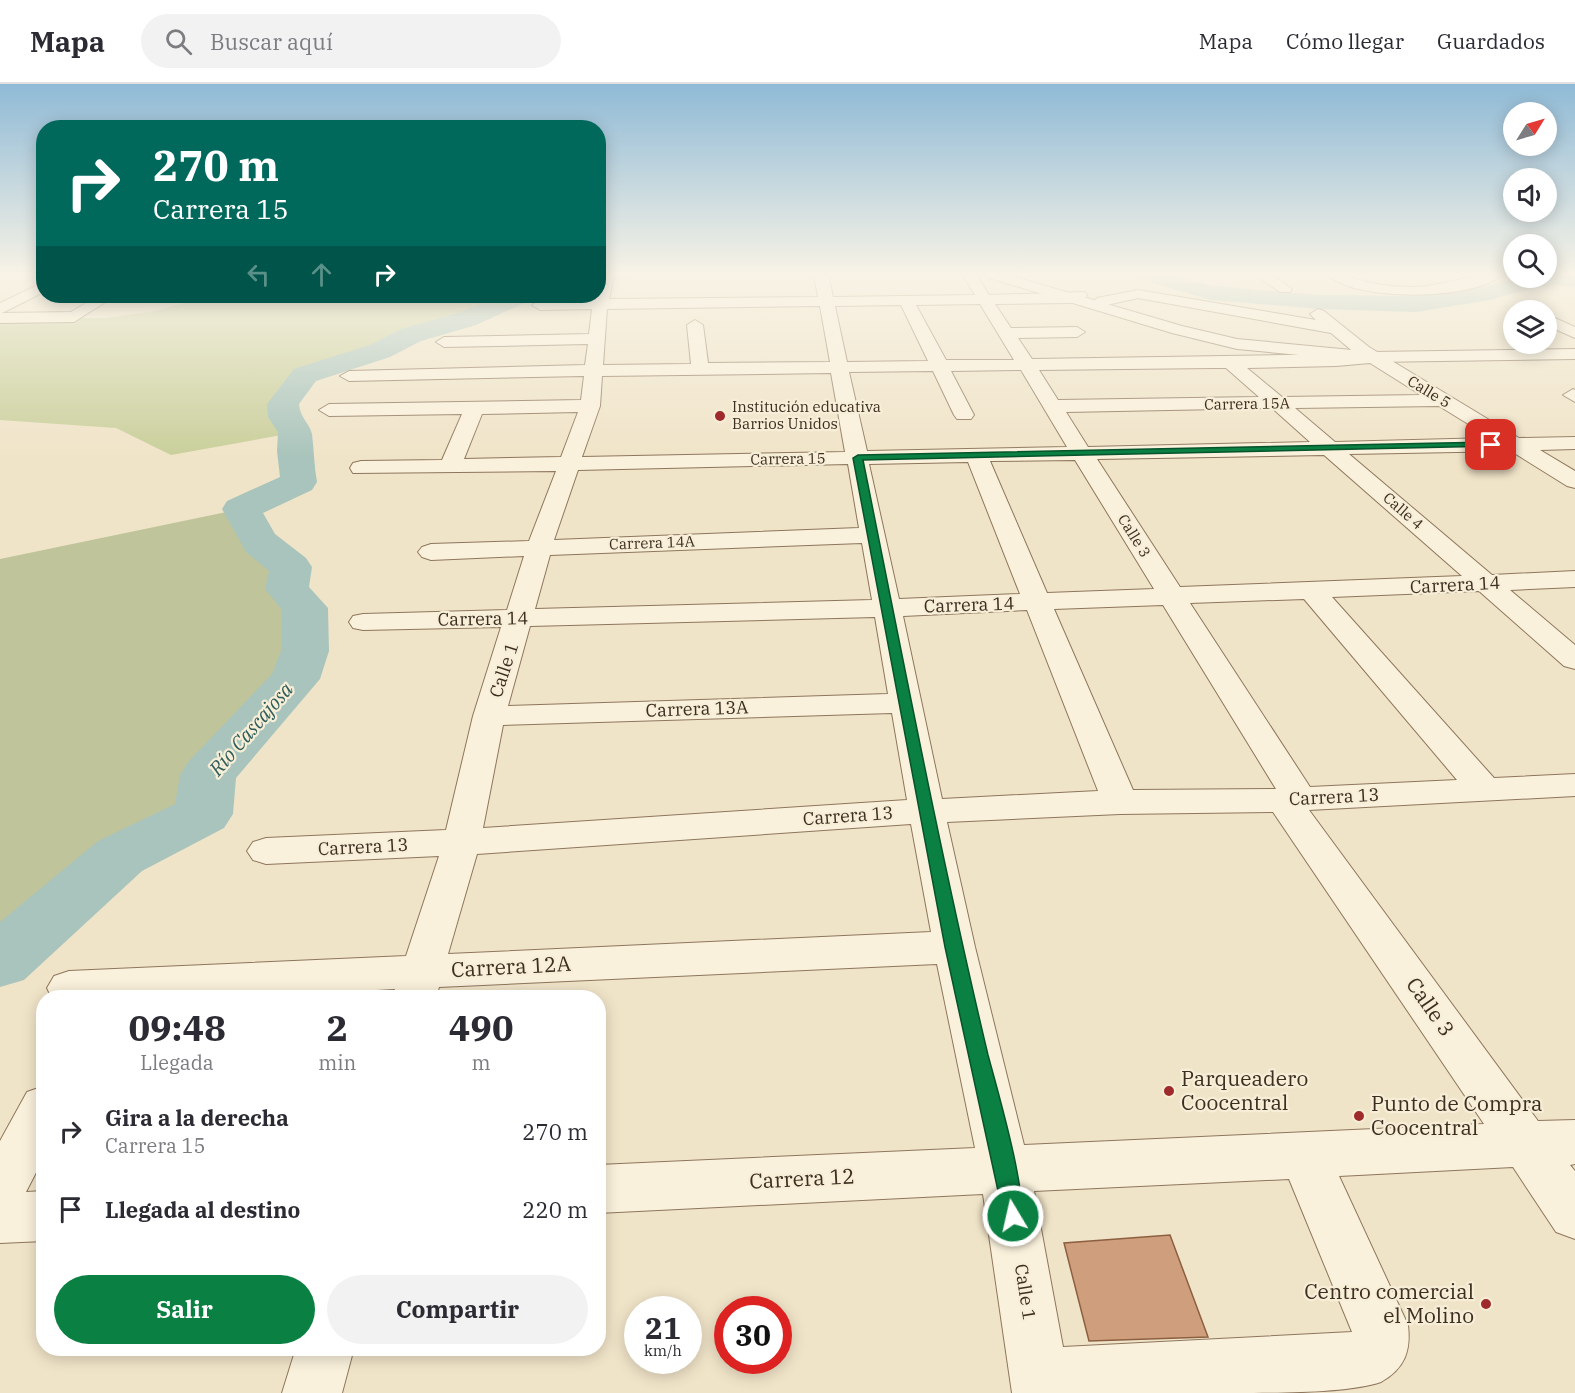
<!DOCTYPE html>
<html lang="es">
<meta charset="utf-8">
<style>
:root{--surface:#fff;--page:#f2f2f3;--text:#2b2b33;--muted:#7c7c81;--line:#e1e1e2;--accent:#0b8043}
body{margin:0;font-family:"IBM Plex Serif",serif;background:var(--page);color:var(--text);height:100vh;display:flex;flex-direction:column;font-size:22px;white-space:nowrap}
*{box-sizing:border-box;margin:0}
p{font-size:20px;color:var(--muted)}
.icon{flex:none;width:33px;height:33px;fill:none;stroke:currentColor;stroke-width:2;stroke-linecap:round;stroke-linejoin:round}
.map{position:relative;flex:1;overflow:hidden}
.details{position:absolute;left:36px;top:906px;width:570px;height:366px;display:flex;flex-direction:column;background:var(--surface);border-radius:24px;box-shadow:0 3px 15px #0003}
.details>*{flex:none}
.banner{position:absolute;left:36px;top:36px;width:570px;height:183px;border-radius:24px;box-shadow:0 3px 15px #0003;background:#00695c;color:#fff;overflow:hidden}
.needle{width:39px;rotate:53deg}
.tools{position:absolute;left:1503px;top:18px;display:grid;gap:12px}
.tools a{display:grid;place-items:center;width:54px;height:54px;border-radius:50%;background:var(--surface);box-shadow:0 3px 15px #0003;font-size:30px}
.speed{position:absolute;left:624px;top:1212px;display:flex;gap:12px;font-size:30px;font-weight:700;text-align:center}
.speed>*{display:grid;place-content:center;width:78px;height:78px;border-radius:50%;background:var(--surface);box-shadow:0 3px 15px #0003;line-height:1}
.speed small{font-size:15px;font-weight:400}
.speed .limit{border:9px solid #d22;background:#fff;color:#111}
.pin{position:absolute;display:grid;place-items:center;width:51px;height:51px;color:#fff;margin:-26px;border-radius:12px;box-shadow:0 3px 9px #0006}
.me{position:absolute;width:66px;margin:-33px;rotate:351deg;stroke-linejoin:round;filter:drop-shadow(0 0 4px #0008)}
.turn{display:flex;align-items:center;gap:21px;height:126px;padding:0 18px;font-size:27px}
.turn .icon{width:78px;height:78px;stroke-width:2.5}
.turn b{display:block;font-size:42px;line-height:51px}
.lanes{display:flex;align-items:center;height:57px;padding:0 18px;background:#0003;justify-content:center;gap:30px;direction:ltr}
.lanes .off{opacity:.35}
.eta{display:flex;justify-content:space-evenly;align-items:center;height:102px;text-align:center}
.eta b{font-size:36px;font-weight:700;line-height:42px}
.cta{display:flex;gap:12px;margin-top:auto;padding:12px 18px}
.cta a{flex:1;height:69px;border-radius:36px;background:var(--accent);color:#fff;font-size:24px;font-weight:700;line-height:69px;text-align:center}
.cta a+a{background:var(--page);color:var(--text)}
ul{padding:0;list-style:none}
li{display:flex;align-items:center;gap:18px;height:78px;padding:0 18px}
li div{flex:1}
li b{display:block;font-size:22px}
li em{font-style:normal}
header{display:flex;align-items:center;gap:36px;box-sizing:border-box;height:84px;padding:0 30px;background:var(--surface);border-bottom:2px solid var(--line)}
header strong{font-size:28px}
nav{display:flex;gap:33px;margin-inline-start:auto;font-size:21px}
.search{width:420px;height:54px;background:var(--page);display:flex;align-items:center;gap:15px;box-sizing:border-box;padding:0 21px;border-radius:33px;color:var(--muted);font-size:22px}
.map>svg:first-child{display:block}
</style>
<header>
<strong>Mapa</strong>
<div class="search"><svg class="icon" aria-label="search" viewBox="0 0 24 24"><circle cx="10" cy="10" r="6"/><path d="M15 15l6 6"/></svg>Buscar aquí</div>
<nav><a>Mapa</a><a>Cómo llegar</a><a>Guardados</a></nav>
</header>
<div class="map">
<svg width="1575" height="1309" viewBox="0 0 1575 1309">
<rect width="100%" height="100%" fill="#f0e4c8"/>
<path fill="#c9cf9b" d="M 208,212 L 469,212 L 485,216 L 472,233 L 404,248 L 380,264 L 296,291 L 294,301 L 276,320 L 293,349 L 171,371 L 116,344 L 0,336 L 0,235 L 105,234 L 156,227 Z"/>
<path fill="#bfc49a" d="M 241,425 C 257,456 260,465 291,483 L 287,505 L 305,524 L 305,567 L 295,595 L 208,691 L 203,730 L 120,772 L 0,877 L 0,475 Z"/>
<g fill="none" stroke-linecap="round" stroke-linejoin="round">
<g fill="#a9c4bc" fill-rule="evenodd">
<path d="M 598,190 L 634,190 L 630,195 L 598,202 Z"/>
<path d="M 1134,190 L 1171,190 L 1213,202 L 1320,211 L 1416,212 L 1487,202 L 1516,194 L 1546,194 L 1546,190 L 1575,190 L 1575,203 L 1555,201 L 1529,205 L 1490,216 L 1416,228 L 1320,225 L 1211,216 L 1138,195 Z"/>
<path d="M 500,212 L 532,212 L 529,217 L 476,241 L 421,257 L 390,273 L 316,297 L 299,320 C 300,334 310,340 312,350 C 314,366 314,382 317,398 L 312,406 L 263,429 L 275,450 L 306,474 L 312,483 L 309,503 L 328,524 L 329,567 L 320,595 L 236,694 L 233,730 L 224,744 L 142,787 L 24,896 L 0,903 L 0,838 L 98,757 L 175,720 L 180,691 L 188,678 L 272,590 L 281,567 L 282,526 L 265,505 L 269,487 L 246,468 L 222,425 L 227,417 L 280,393 L 277,367 L 278,348 L 268,333 L 267,320 L 294,285 L 370,261 L 401,245 L 458,229 Z"/>
</g>
</g>
<path fill="#cf9f7d" stroke="#8d5f41" stroke-width="1.5" d="M 1170,1151 L 1208,1253 L 1089,1257 L 1064,1159 Z"/>
<g fill="none" stroke-linecap="round" stroke-linejoin="round">
<defs>
<g id="minor">
<path d="M 600,190 L 614,190 L 609,215 L 818,213 L 814,190 L 828,190 L 833,213 L 975,211 L 962,190 L 976,190 L 989,211 L 1085,208 L 1087,211 L 1085,214 L 1069,219 L 995,220 L 1011,244 L 1077,243 L 1085,248 L 1077,253 L 1018,254 L 1032,275 L 1356,270 L 1331,249 L 1138,214 L 1102,222 L 1094,217 L 1097,214 L 1138,206 L 1316,236 L 1310,230 L 1318,225 L 1324,227 L 1369,263 L 1519,354 L 1575,353 L 1575,365 L 1540,366 L 1575,387 L 1575,404 L 1567,402 L 1511,367 L 1349,370 L 1492,491 L 1575,487 L 1575,503 L 1510,506 L 1575,561 L 1575,585 L 1564,582 L 1479,507 L 1332,513 L 1494,694 L 1575,690 L 1575,712 L 1309,726 L 1538,1037 L 1575,1036 L 1575,1080 L 1570,1081 L 1575,1087 L 1575,1155 L 1556,1148 L 1513,1083 L 1339,1092 L 1408,1241 C 1411,1267 1405,1284 1381,1298 C 1350,1309 1274,1309 1237,1309 C 1162,1309 1087,1309 1012,1309 L 983,1110 L 598,1129 L 598,1081 L 975,1064 L 937,880 L 439,903 L 436,914 L 392,914 L 395,905 L 225,914 L 52,914 L 47,904 L 54,892 L 69,887 L 406,872 L 439,772 L 266,780 L 253,776 L 247,767 L 253,758 L 266,754 L 446,746 L 473,632 L 501,543 L 363,546 L 353,544 L 349,538 L 353,532 L 363,530 L 507,526 L 524,472 L 431,476 L 422,473 L 418,468 L 422,463 L 431,460 L 529,457 L 556,387 L 353,389 L 350,384 L 353,379 L 361,377 L 442,376 L 462,330 L 329,332 L 319,326 L 329,320 L 581,316 L 584,292 L 349,297 L 340,292 L 349,287 L 585,281 L 588,260 L 444,263 L 436,258 L 444,253 L 589,250 L 592,225 L 540,226 L 532,221 L 540,216 L 594,216 L 595,212 L 598,212 ZM 980,220 L 1014,276 L 946,276 L 916,221 ZM 901,221 L 928,277 L 847,278 L 835,222 ZM 820,222 L 830,278 L 708,279 L 703,241 L 695,236 L 687,241 L 691,280 L 603,281 L 607,225 ZM 1370,279 L 1421,311 L 1282,313 L 1247,284 L 1336,282 ZM 1213,284 L 1226,284 L 1259,313 L 1058,316 L 1039,286 ZM 1021,286 L 1067,363 L 867,367 L 849,288 L 933,287 L 954,331 L 957,335 L 971,335 L 974,331 L 951,287 ZM 831,289 L 845,368 L 582,373 L 600,322 L 602,292 ZM 1439,322 L 1491,354 L 1335,358 L 1295,324 ZM 1272,324 L 1310,358 L 1088,363 L 1066,328 ZM 578,328 L 561,373 L 464,375 L 482,330 ZM 1324,371 L 1462,492 L 1180,503 L 1097,375 ZM 1075,376 L 1154,505 L 1047,509 L 990,377 ZM 968,378 L 1020,510 L 899,515 L 869,380 ZM 848,380 L 859,444 L 554,456 L 578,386 ZM 862,459 L 872,516 L 535,525 L 550,471 ZM 1304,515 L 1457,696 L 1310,703 L 1190,519 ZM 1163,521 L 1276,705 L 1133,706 L 1054,525 ZM 1027,526 L 1098,707 L 942,715 L 903,532 ZM 875,533 L 888,610 L 508,622 L 530,542 ZM 892,629 L 907,716 L 483,744 L 503,641 ZM 1273,728 L 1484,1040 L 1024,1061 L 975,863 L 947,738 L 1120,730 ZM 911,740 L 931,848 L 448,870 L 477,770 ZM 1289,1095 L 1352,1248 L 1063,1263 L 1034,1107 Z"/>
<path d="M 1253,190 L 1270,190 L 1292,205 L 1290,208 L 1280,208 Z"/>
<path d="M 1327,190 C 1344,189 1356,196 1372,199 C 1386,202 1400,203 1414,203 C 1444,202 1473,189 1502,190 C 1477,217 1352,218 1327,190 Z"/>
<path d="M 44,198 L 44,208 L 2,229 L 71,228 L 97,212 L 115,212 L 74,238 L 0,239 L 0,219 Z"/>
<path d="M 1546,230 L 1575,243 L 1575,254 L 1546,241 Z"/>
<path d="M 1573,305 L 1575,306 L 1575,318 L 1563,311 Z"/>
<path d="M 44,1002 L 44,1073 L 26,1108 L 44,1107 L 44,1157 L 0,1159 L 0,1057 L 27,1008 Z"/>
<path d="M 296,1264 L 354,1264 L 342,1309 L 282,1309 Z"/>
</g>
<path id="tertiary" d="M 984,190 L 1005,190 L 1182,242 L 1237,255 L 1373,268 L 1575,265 L 1575,275 L 1373,278 L 1237,265 L 1172,249 L 986,193 Z"/>
</defs>
<use href="#minor" stroke="#8d765c" stroke-width="2"/>
<use href="#tertiary" stroke="#8d765c" stroke-width="2"/>
<use href="#minor" fill="#faf1dc" fill-rule="evenodd"/>
<use href="#tertiary" fill="#faf1dc" fill-rule="evenodd"/>
</g>
<linearGradient id="sky" x2="0" y2="1"><stop stop-color="#8fbad6"/><stop offset="0.51" stop-color="#f8f3e6"/><stop offset="1" stop-color="#f8f3e6" stop-opacity="0"/></linearGradient>
<rect width="1575" height="373" fill="url(#sky)"/>
<path fill="#0b8043" stroke="#07532c" stroke-width="1.5" d="M 1491,358 L 1495,362 L 863,376 C 903,575 941,774 988,971 C 996,1001 1030,1117 1020,1139 L 1013,1142 L 1005,1139 L 945,863 L 853,374 L 858,371 Z"/>
<g fill="#9e2a2b" stroke="#f7eed8" stroke-width="2">
<circle cx="720" cy="332" r="6"/>
<circle cx="1169" cy="1007" r="6"/>
<circle cx="1359" cy="1032" r="6"/>
<circle cx="1486" cy="1220" r="6"/>
</g>
<g text-anchor="middle" stroke-width="4.5" stroke-linejoin="round" paint-order="stroke">
<g font-size="15" fill="#3d2e20" stroke="#f7eed8">
<text transform="translate(1429 308) rotate(31)" y="5">Calle 5</text>
<text transform="translate(1247 320) rotate(-1)" y="5">Carrera 15A</text>
<text transform="translate(788 375) rotate(-1)" y="5">Carrera 15</text>
<text transform="translate(1403 427) rotate(41)" y="5">Calle 4</text>
<text transform="translate(1134 452) rotate(58)" y="5">Calle 3</text>
<text transform="translate(652 459) rotate(-2)" y="5">Carrera 14A</text>
</g>
<g font-size="15" fill="#3d2e20" stroke="#f7eed8" text-anchor="start">
<text x="732" y="328">Institución educativa<tspan x="732" dy="17">Barrios Unidos</tspan></text>
</g>
<g font-size="18" fill="#3d2e20" stroke="#f7eed8">
<text transform="translate(1455 501) rotate(-3)" y="6">Carrera 14</text>
<text transform="translate(969 521) rotate(-2)" y="6">Carrera 14</text>
<text transform="translate(483 535) rotate(-1)" y="6">Carrera 14</text>
<text transform="translate(504 586) rotate(-72)" y="6">Calle 1</text>
<text transform="translate(697 625) rotate(-2)" y="6">Carrera 13A</text>
<text transform="translate(1334 713) rotate(-3)" y="6">Carrera 13</text>
<text transform="translate(848 732) rotate(-4)" y="6">Carrera 13</text>
<text transform="translate(363 763) rotate(-3)" y="6">Carrera 13</text>
<text transform="translate(1025 1208) rotate(81)" y="6">Calle 1</text>
</g>
<g font-size="20" font-style="italic" fill="#2f5d5a" stroke="#f7eed8">
<text transform="translate(251 645) rotate(-49)" y="7">Río Cascajosa</text>
</g>
<g font-size="21" fill="#3d2e20" stroke="#f7eed8">
<text transform="translate(511 883) rotate(-3)" y="7">Carrera 12A</text>
<text transform="translate(1430 923) rotate(55)" y="7">Calle 3</text>
<text transform="translate(802 1095) rotate(-3)" y="7">Carrera 12</text>
</g>
<g font-size="21" fill="#3d2e20" stroke="#f7eed8" text-anchor="start">
<text x="1181" y="1002">Parqueadero<tspan x="1181" dy="24">Coocentral</tspan></text>
<text x="1371" y="1027">Punto de Compra<tspan x="1371" dy="24">Coocentral</tspan></text>
<text x="1474" y="1215" text-anchor="end">Centro comercial<tspan x="1474" dy="24">el Molino</tspan></text>
</g>
</g>
</svg>
<div class="tools">
<a><svg class="needle" viewBox="-14 -14 28 28"><path d="M0-13l5 13h-10z" fill="#e53935"/><path d="M0 13l5-13h-10z" fill="#7c7c81"/></svg></a>
<a><svg class="icon" aria-label="sound" viewBox="0 0 24 24"><path d="M4 9h4l5-4v14l-5-4H4zM17 9q2 3 0 6"/></svg></a>
<a><svg class="icon" aria-label="search" viewBox="0 0 24 24"><circle cx="10" cy="10" r="6"/><path d="M15 15l6 6"/></svg></a>
<a><svg class="icon" aria-label="layers" viewBox="0 0 24 24"><path d="M12 4l9 5-9 5-9-5zM3 14l9 5 9-5"/></svg></a>
</div>
<div class="speed"><div>21<small>km/h</small></div><div class="limit">30</div></div>
<div class="pin" style="left:1491px;top:361px;background:#d93025"><svg class="icon" aria-label="arrive" viewBox="0 0 24 24"><path d="M6 21V4h12l-3 4 3 4H6"/></svg></div>
<svg class="me" style="left:1013px;top:1132px" viewBox="-20 -20 40 40"><circle r="17" fill="#0b8043" stroke="#fff" stroke-width="3"/><path d="M0-11L8 9 0 5-8 9z" fill="#fff"/></svg>
<div class="banner">
<div class="turn"><svg class="icon" aria-label="right" viewBox="0 0 24 24"><path d="M7 20v-9h11M14 6l5 5-5 5"/></svg><div><b>270 m</b>Carrera 15</div></div>
<div class="lanes"><svg class="icon off" aria-label="left" viewBox="0 0 24 24"><path d="M17 20v-9H6M10 6l-5 5 5 5"/></svg><svg class="icon off" aria-label="ahead" viewBox="0 0 24 24"><path d="M12 20V5M6 11l6-6 6 6"/></svg><svg class="icon" aria-label="right" viewBox="0 0 24 24"><path d="M7 20v-9h11M14 6l5 5-5 5"/></svg></div>
</div>
<section class="details">
<div class="eta">
<div><b>09:48</b><p>Llegada</p></div>
<div><b>2</b><p>min</p></div>
<div><b>490</b><p>m</p></div>
</div>
<ul>
<li><svg class="icon" aria-label="right" viewBox="0 0 24 24"><path d="M7 20v-9h11M14 6l5 5-5 5"/></svg><div><b>Gira a la derecha</b><p>Carrera 15</p></div><em>270 m</em></li>
<li><svg class="icon" aria-label="arrive" viewBox="0 0 24 24"><path d="M6 21V4h12l-3 4 3 4H6"/></svg><div><b>Llegada al destino</b></div><em>220 m</em></li>
</ul>
<div class="cta"><a>Salir</a><a>Compartir</a></div>
</section>
</div>
